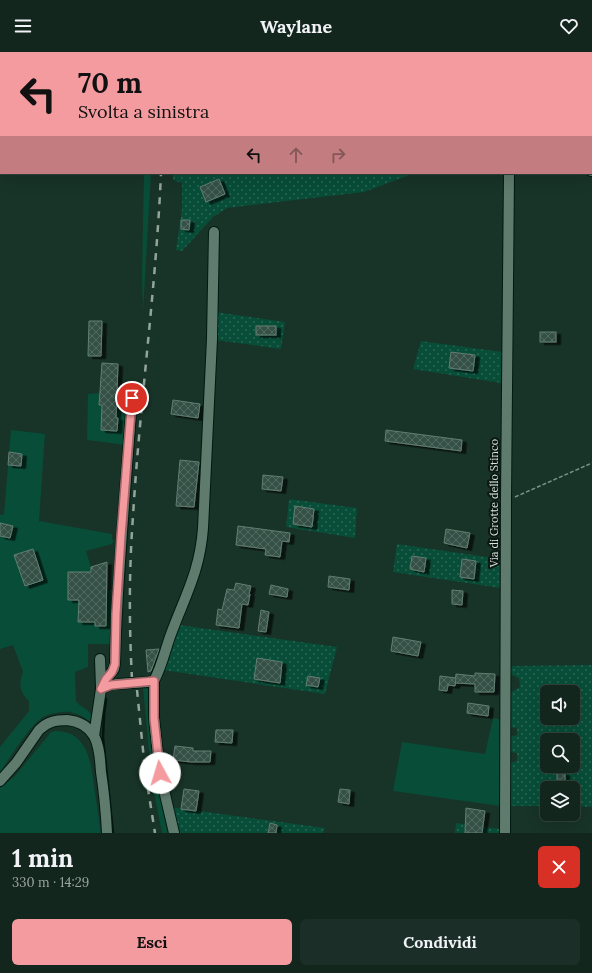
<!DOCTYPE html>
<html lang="it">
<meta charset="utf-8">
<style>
:root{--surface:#12261e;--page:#1b2e27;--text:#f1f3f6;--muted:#9ca5a4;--line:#31433c;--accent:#f49b9f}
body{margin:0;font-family:Lora,serif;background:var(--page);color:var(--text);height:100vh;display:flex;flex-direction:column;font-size:15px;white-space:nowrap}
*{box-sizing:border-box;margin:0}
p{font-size:13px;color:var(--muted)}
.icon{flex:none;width:22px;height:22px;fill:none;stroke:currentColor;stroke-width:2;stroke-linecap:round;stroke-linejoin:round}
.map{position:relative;height:781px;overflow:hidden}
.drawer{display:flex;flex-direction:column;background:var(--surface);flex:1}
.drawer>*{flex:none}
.top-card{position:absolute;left:0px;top:0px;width:592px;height:122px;box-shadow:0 4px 16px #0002,0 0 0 1px var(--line);background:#f49b9f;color:#111;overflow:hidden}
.controls{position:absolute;left:540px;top:633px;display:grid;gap:8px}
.controls a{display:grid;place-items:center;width:40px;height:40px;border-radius:6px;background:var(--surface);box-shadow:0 4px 16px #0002,0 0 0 1px var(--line);font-size:20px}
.pin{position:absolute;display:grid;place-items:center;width:34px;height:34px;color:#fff;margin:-17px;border:2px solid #fff;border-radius:50%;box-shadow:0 1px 4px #0007}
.me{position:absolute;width:44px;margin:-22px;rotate:354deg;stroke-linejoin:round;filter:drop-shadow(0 0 3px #0008)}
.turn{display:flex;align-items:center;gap:14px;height:84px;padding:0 12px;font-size:18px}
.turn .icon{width:52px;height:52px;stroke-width:2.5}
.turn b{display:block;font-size:28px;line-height:34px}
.lanes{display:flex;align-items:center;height:38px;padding:0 12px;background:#0003;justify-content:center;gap:20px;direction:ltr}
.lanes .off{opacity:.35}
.round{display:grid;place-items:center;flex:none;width:42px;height:42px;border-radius:6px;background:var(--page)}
.headline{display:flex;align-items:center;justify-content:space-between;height:68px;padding:0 12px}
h1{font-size:24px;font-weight:800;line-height:30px}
.cta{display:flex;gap:8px;margin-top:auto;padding:8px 12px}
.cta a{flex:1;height:46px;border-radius:6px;background:var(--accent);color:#111;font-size:16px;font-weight:800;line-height:46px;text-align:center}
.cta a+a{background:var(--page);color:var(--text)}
header{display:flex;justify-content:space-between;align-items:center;height:52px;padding:0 12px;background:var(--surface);font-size:18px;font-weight:800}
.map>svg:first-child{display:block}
</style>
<header><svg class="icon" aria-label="menu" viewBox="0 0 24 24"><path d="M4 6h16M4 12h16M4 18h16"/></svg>Waylane<svg class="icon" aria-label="heart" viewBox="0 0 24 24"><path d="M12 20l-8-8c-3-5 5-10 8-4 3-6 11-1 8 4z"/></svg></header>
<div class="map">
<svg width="592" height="781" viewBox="0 0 592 781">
<defs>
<pattern id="garden-dots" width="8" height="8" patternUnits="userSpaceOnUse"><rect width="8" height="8" fill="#084d38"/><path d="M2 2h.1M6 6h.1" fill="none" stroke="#2b6754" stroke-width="1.8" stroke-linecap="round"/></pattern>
<pattern id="building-cross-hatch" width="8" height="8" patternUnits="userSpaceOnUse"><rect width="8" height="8" fill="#365146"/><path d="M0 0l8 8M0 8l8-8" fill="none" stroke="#526a60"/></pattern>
<filter id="shadow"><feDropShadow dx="4.5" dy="2.5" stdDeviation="0" flood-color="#0009"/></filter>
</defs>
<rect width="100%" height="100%" fill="#183328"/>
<g fill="#084d38">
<path d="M 144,121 L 151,121 L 143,260 L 142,223 Z"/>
<path d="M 100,337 L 131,339 L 126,393 L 87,388 L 88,342 L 100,341 Z"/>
<path d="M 11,378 L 45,382 L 39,469 L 112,482 L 112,487 L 114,489 L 112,492 L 86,499 L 91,515 L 91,520 L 68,520 L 68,548 L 84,548 L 95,555 L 79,555 L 78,569 L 95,570 L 95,574 L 106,575 L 107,538 L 113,538 L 113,592 L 88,592 L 88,615 L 75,620 L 76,649 C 81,657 93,657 92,669 L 89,669 C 84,664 77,662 70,660 C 62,659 53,661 45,664 C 31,671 10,706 0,720 L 0,695 L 29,659 L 29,649 C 20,641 18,632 23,620 L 13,593 L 0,597 L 0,463 L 4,462 Z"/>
<path d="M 149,632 L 152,677 L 173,781 L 162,781 L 152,731 L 143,635 Z"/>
<path d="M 493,666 L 499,667 L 500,754 L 393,739 L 402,690 L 485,702 Z"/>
<path d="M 56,679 C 78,679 86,694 91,713 L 101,781 L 0,781 L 0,736 L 15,724 L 47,685 L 51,680 Z"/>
</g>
<g fill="url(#garden-dots)" fill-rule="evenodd">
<path d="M 395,0 L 507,0 L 507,1 L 392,1 Z"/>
<path d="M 182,121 L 415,121 L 364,140 L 227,156 L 213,165 L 182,199 L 176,198 L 182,157 L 182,131 L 173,128 L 173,122 L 182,122 ZM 219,127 L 225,142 L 206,150 L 200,135 Z"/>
<path d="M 215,260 L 285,270 L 281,297 L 215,288 ZM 256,274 L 276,274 L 276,283 L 256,283 Z"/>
<path d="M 421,289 L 502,300 L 501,331 L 413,317 ZM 451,300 L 475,303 L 473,319 L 449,316 Z"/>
<path d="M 289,447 L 357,456 L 355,486 L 286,475 ZM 296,455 L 314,457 L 312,475 L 293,472 Z"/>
<path d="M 397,492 L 501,507 L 501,536 L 393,520 ZM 412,504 L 426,506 L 424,520 L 410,517 ZM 462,507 L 474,527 L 460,525 Z"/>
<path d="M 179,573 L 337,595 L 325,642 L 163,618 ZM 257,606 L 282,610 L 279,631 L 254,627 ZM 308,624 L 320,626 L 318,635 L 306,633 Z"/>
<path d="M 592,613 L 592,755 L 573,754 L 573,736 L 547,736 L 547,754 L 510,754 L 510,711 L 517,709 L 517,701 L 510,700 L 510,685 L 517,683 L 517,676 L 510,675 L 510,641 L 520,635 L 519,626 L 510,622 L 509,614 ZM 547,640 L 573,640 L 573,666 L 547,666 ZM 547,687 L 573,688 L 573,714 L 547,714 ZM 557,721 L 565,721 L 565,735 L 557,735 Z"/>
<path d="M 170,755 L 325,776 L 323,781 L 276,781 L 277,773 L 271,771 L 268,781 L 177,781 Z"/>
<path d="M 456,771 L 500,777 L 500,781 L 485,781 L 465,779 L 465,781 L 455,781 Z"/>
</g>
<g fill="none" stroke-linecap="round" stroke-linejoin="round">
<path stroke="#05140e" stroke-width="2.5" d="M 106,647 L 104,663 L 103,686 L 113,781"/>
</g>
<g fill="url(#building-cross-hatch)" stroke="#627e72" filter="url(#shadow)">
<path d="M 219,127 L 225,142 L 206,150 L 200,135 Z"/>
<path d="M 181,168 L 190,168 L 189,178 L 181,177 Z"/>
<path d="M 89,269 L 102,269 L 101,304 L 88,304 Z"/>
<rect x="256" y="274" width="20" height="9"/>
<rect x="540" y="280" width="16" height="10"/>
<path d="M 451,300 L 475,303 L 473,319 L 449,316 Z"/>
<path d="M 102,311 L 118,312 L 116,366 L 118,366 L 117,379 L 101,378 L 102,353 L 99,353 Z"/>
<path d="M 173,348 L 200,352 L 198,366 L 171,362 Z"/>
<path d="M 386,378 L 462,388 L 461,399 L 385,389 Z"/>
<path d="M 9,400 L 22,402 L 21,414 L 8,413 Z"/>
<path d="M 180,408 L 199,410 L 194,455 L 176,454 Z"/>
<path d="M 263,423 L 283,425 L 281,439 L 262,437 Z"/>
<path d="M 295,454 L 314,457 L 312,475 L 293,472 Z"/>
<path d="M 0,471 L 13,474 L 10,486 L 0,484 Z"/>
<path d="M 238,474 L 290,481 L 289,490 L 282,489 L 280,505 L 265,503 L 266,497 L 236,493 Z"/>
<path d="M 446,477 L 470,481 L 467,496 L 444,491 Z"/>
<path d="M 33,497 L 43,528 L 25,534 L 14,503 Z"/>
<path d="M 412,504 L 426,506 L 424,520 L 410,517 Z"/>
<path d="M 462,507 L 476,509 L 474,527 L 460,525 Z"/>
<path d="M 107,510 L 106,574 L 95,574 L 95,570 L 78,570 L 79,548 L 68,548 L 68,520 L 91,520 L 91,515 Z"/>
<path d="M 329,524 L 350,527 L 349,538 L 328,535 Z"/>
<path d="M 236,531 L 251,534 L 249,542 L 250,542 L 248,553 L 242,552 L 239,576 L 216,573 L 218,557 L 222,558 L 227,537 L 234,538 Z"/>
<path d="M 271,533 L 288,537 L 287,545 L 269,542 Z"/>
<path d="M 452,538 L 463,539 L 462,553 L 452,552 Z"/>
<path d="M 261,558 L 269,560 L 266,580 L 258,579 Z"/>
<path d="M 393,585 L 421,590 L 418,604 L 391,599 Z"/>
<path d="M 159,597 L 151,619 L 148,620 L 146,598 Z"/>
<path d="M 257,606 L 282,610 L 280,631 L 254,627 Z"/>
<path d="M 475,621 L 495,622 L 494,640 L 475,640 L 475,632 L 455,631 L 456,622 L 475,624 Z"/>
<path d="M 308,624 L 320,626 L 318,635 L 306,633 Z"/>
<path d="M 440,624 L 456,626 L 455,634 L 448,633 L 447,639 L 439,638 Z"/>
<path d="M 468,651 L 489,654 L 488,664 L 467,661 Z"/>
<path d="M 216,678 L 233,678 L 232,691 L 215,690 Z"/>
<path d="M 175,694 L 193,696 L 193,699 L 211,699 L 210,710 L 191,710 L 173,708 Z"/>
<rect x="557" y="721" width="8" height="14"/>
<path d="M 184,737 L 199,739 L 196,759 L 181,757 Z"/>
<path d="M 340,737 L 350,738 L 349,752 L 338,750 Z"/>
<path d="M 466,756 L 485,759 L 482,781 L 465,781 Z"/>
<path d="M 270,771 L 277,773 L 276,781 L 268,781 Z"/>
</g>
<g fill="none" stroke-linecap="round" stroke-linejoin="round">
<defs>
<g id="minor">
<path d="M 513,0 L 513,1"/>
<path d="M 471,1 L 473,0"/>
<path d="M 591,119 L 592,119"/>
<path d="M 100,607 L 101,635"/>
<path d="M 154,629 L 154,666 L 160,721 L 174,781"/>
<path d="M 148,630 L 154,629 C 162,614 165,598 171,582 C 185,544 200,519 203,476 L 212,287 L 214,180"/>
<path d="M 101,637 L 106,627 L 114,617 L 115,611 C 117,523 126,435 132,346"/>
<path d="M 94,684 L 101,637 L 107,634"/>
<path d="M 0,729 L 16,711 L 39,678 C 47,670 55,668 67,668 C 78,669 88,674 94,684 C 100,695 100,709 101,720 C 104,740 106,761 107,781"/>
<path d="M 505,781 L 506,445 L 509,121"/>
</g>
</defs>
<use href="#minor" stroke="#011a11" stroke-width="12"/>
<path stroke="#7b9087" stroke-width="1.5" stroke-dasharray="4 2" stroke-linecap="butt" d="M 515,445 L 592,411"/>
<use href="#minor" stroke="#5f7b6e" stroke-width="10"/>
<g stroke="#92a59d" stroke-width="2.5" stroke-dasharray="7 7" stroke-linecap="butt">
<path d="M 162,0 L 162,1"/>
<path d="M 132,627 C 129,572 129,518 133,464 C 140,349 156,236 161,121"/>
<path d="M 137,638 L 145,718 L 155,781"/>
</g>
<defs>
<path id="minor-bridge" d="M 117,632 L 148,630"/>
</defs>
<use href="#minor-bridge" stroke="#011a11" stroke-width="12" stroke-linecap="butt"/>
<use href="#minor-bridge" stroke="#5f7b6e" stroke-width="10"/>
</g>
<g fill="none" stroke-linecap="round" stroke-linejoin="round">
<defs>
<path id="route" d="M 132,346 L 121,484 L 116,562 L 115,612 L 112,620 L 106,627 L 101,637 L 111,633 L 154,629 L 154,666 L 160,721"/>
</defs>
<use href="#route" stroke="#9f6567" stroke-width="10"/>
<use href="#route" stroke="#f49b9f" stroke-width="7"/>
</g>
<g text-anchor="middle" stroke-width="4" stroke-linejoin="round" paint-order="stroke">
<g font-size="11" fill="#d7e6df" stroke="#0c1813">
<text transform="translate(494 451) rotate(-90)" y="4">Via di Grotte dello Stinco</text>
</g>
</g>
</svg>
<div class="controls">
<a><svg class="icon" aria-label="sound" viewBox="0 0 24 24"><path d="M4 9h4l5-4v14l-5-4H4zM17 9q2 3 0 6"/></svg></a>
<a><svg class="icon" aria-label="search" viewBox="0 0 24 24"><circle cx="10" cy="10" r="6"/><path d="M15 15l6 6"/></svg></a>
<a><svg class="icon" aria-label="layers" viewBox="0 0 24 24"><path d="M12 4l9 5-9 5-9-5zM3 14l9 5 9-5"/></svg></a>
</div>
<div class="pin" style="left:132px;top:346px;background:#d93025"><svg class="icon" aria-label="arrive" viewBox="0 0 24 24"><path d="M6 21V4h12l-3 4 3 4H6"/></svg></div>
<svg class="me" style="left:160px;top:721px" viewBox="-20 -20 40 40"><circle r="19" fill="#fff"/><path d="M0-13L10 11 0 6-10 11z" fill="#f49b9f"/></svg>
<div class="top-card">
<div class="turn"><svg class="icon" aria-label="left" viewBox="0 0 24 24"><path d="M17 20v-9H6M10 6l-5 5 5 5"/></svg><div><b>70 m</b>Svolta a sinistra</div></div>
<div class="lanes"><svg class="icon" aria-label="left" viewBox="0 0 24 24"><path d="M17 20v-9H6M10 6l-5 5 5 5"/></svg><svg class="icon off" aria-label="ahead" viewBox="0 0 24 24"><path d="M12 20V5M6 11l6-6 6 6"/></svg><svg class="icon off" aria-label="right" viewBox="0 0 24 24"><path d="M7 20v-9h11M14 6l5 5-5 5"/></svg></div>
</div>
</div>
<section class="drawer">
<div class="headline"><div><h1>1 min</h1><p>330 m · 14:29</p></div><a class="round" style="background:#d93025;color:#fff"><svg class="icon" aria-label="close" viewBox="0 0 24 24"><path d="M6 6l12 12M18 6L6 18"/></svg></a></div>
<div class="cta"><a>Esci</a><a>Condividi</a></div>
</section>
